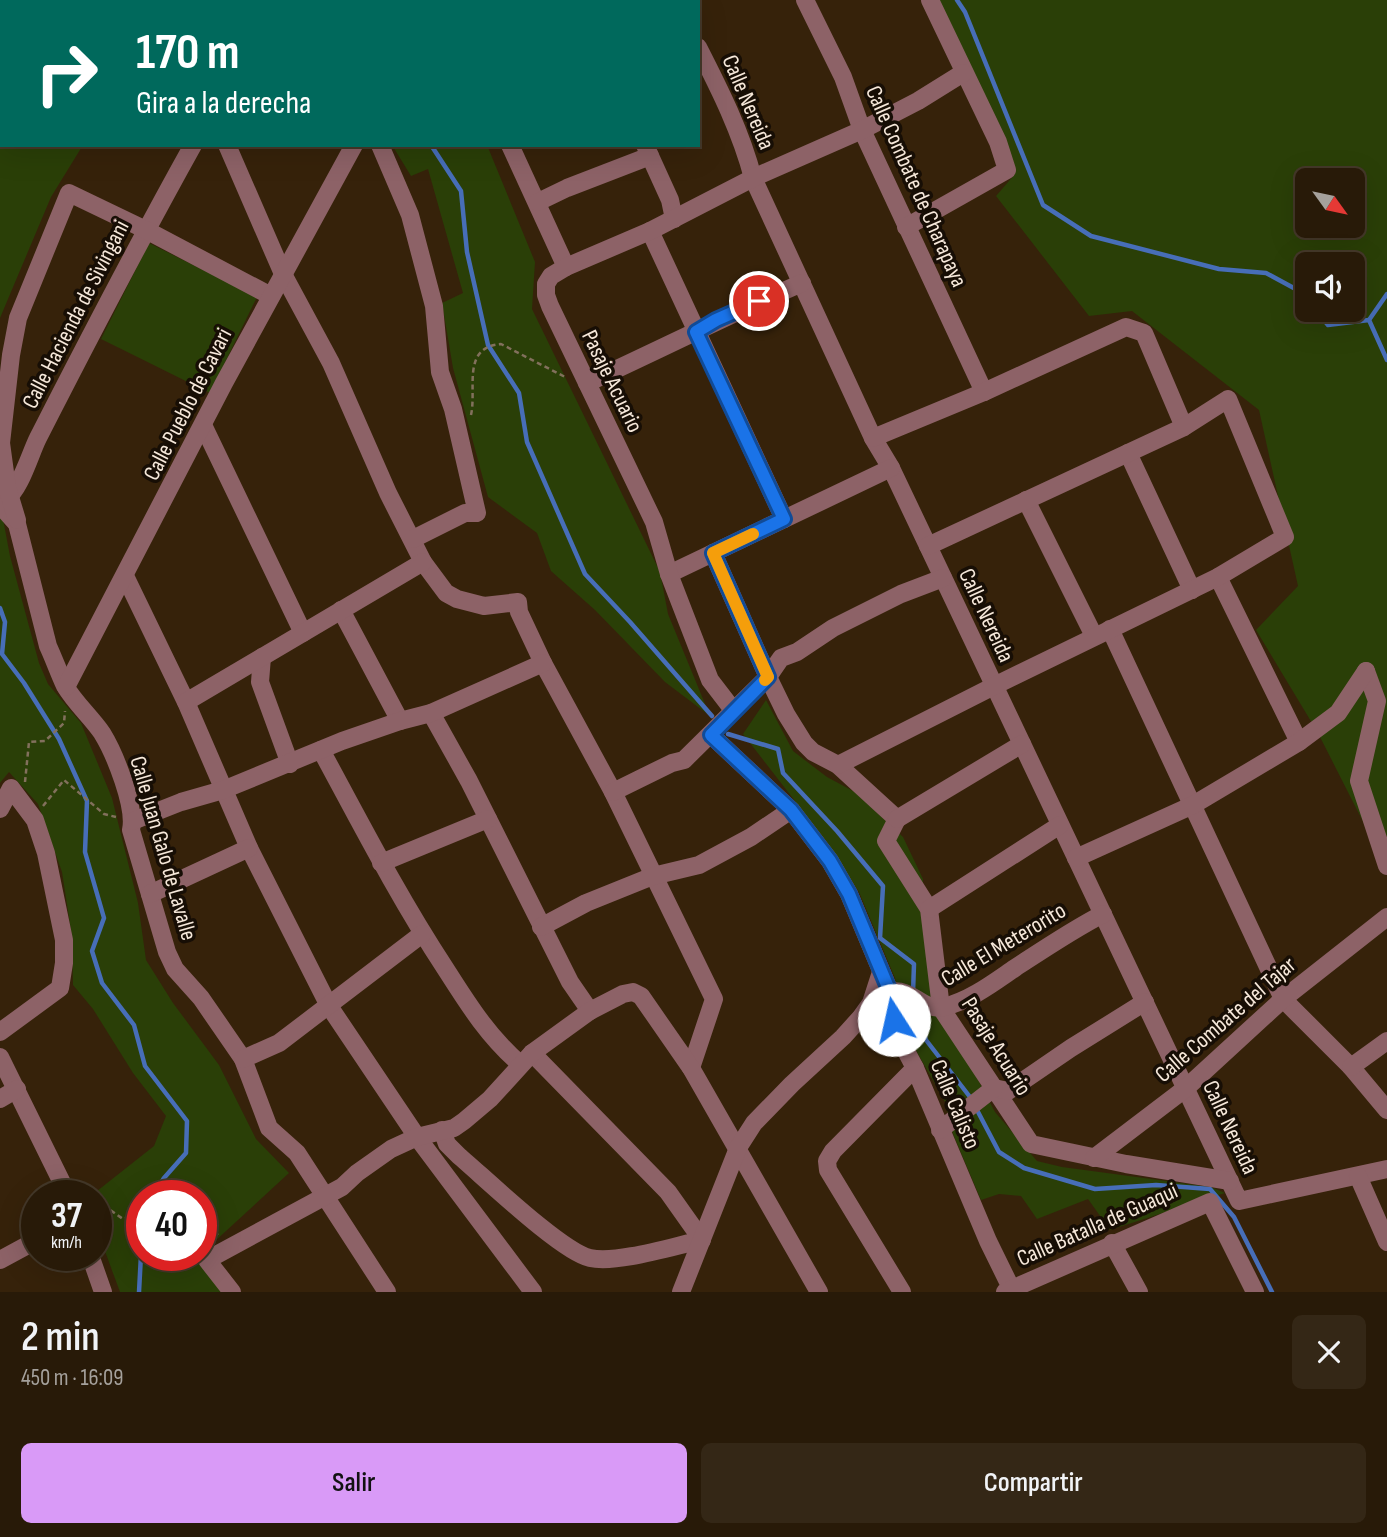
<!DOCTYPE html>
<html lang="es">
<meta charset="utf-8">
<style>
:root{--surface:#281a08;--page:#342716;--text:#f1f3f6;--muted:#a5a19c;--line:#443829;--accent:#d99af7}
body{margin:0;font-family:"Sofia Sans Condensed",sans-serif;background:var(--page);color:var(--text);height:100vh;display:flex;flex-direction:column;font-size:26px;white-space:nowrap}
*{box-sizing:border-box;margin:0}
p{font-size:23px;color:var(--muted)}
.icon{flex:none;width:38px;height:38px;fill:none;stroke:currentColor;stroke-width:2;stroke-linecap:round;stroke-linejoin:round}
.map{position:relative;height:1292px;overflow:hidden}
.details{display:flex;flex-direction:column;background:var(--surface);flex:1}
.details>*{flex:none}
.banner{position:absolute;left:0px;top:0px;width:700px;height:147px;box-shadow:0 7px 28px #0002,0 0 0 2px var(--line);background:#00695c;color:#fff;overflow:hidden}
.needle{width:46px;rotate:123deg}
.fabs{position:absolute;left:1295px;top:168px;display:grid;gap:14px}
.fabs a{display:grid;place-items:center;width:70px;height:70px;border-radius:10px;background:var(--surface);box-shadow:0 7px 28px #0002,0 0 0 2px var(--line);font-size:35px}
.speed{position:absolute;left:21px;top:1180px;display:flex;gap:14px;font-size:35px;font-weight:700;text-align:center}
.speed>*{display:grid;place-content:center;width:91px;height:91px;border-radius:50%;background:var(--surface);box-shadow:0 7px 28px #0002,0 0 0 2px var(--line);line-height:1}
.speed small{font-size:18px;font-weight:400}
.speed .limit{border:10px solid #d22;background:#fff;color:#111}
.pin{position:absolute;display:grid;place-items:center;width:60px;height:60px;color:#fff;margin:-30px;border:4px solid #fff;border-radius:50%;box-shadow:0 2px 7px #0007}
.me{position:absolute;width:77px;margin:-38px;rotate:350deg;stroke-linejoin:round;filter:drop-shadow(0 0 5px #0008)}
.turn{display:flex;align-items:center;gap:24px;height:147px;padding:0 21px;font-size:32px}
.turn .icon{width:91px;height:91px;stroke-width:2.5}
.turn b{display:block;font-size:49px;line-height:60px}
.round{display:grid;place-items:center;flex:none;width:74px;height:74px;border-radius:10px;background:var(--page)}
.head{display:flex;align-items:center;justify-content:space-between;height:119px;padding:0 21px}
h1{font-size:42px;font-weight:600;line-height:52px}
.action{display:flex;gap:14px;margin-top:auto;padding:14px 21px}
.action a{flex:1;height:80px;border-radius:10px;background:var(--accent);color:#111;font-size:28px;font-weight:600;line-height:80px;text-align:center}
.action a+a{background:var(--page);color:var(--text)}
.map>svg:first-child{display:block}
</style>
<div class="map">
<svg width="1387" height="1292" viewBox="0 0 1387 1292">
<rect width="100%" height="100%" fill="#36220a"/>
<g fill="#2a3f07" fill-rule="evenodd">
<path d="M 0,0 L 152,2 L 2,2 L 2,145 L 83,145 L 51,197 L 0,318 Z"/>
<path d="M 937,0 L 1387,0 L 1387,869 L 1318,733 L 1256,630 L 1298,586 L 1259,410 L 1132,311 L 1089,316 L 996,196 L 1015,174 ZM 1307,180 L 1353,180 L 1353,226 L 1307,226 ZM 1307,264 L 1353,264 L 1353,310 L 1307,310 Z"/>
<path d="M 392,145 L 487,145 L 535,262 L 532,309 L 660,572 L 668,614 L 710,716 L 665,682 L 595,610 L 551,571 L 537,533 L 488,497 L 453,368 L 442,303 L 463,293 L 428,169 L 411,176 Z"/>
<path d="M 149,243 L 257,297 L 210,393 L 101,339 Z"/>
<path d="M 0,503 L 10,556 L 39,663 L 48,684 L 81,723 L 112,798 L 138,903 L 146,960 L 173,1003 L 219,1065 L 256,1139 L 289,1173 L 201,1254 L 201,1195 L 142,1195 L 142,1255 L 201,1255 L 197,1259 L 224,1292 L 120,1292 L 96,1227 L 96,1195 L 92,1195 L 154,1146 L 166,1116 L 133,1073 L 93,1009 L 73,985 L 72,937 L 62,872 L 38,804 L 9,772 L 0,783 Z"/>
<path d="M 766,700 L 793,751 L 827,777 L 855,792 L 903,837 L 923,879 L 924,933 L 956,1038 L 995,1112 L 1037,1161 L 1062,1167 L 1211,1187 L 1225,1193 L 1110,1230 L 1088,1199 L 1037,1219 L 1021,1196 L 999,1194 L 981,1200 L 953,1134 L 945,1102 L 904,1029 L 895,978 L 859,892 L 826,841 L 743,734 Z"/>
</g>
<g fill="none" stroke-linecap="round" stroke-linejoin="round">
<g stroke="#476eb8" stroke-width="4.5">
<path d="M 957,0 L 965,12 L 1043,205 L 1091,236 L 1219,269 L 1266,273 L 1303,293 L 1307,299"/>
<path d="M 431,145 L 461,191 L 467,252 L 488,345 L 519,393 L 527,442 L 585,574 L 630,622 L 712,716"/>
<path d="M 1387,294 L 1369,320 L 1387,360"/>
<path d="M 1316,310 L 1328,325 L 1369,320"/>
<path d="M 0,608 L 5,622 L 2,654 L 24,683 L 59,739 L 87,801 L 85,852 L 104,918 L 92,951 L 102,983 L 134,1025 L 145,1066 L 187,1121 L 186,1153 L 164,1178 L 154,1195"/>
<path d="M 728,734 L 778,749 L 783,773 L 837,831 L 883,886 L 880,938 L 914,964 L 913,993"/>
<path d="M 914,1005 L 926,1040 L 970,1097"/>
<path d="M 977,1110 L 999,1152 L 1024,1168 L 1095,1189 L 1156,1185 L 1210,1189 L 1234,1217 L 1272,1292"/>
<path d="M 139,1292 L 142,1236"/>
</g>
<g stroke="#82705c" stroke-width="2.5" stroke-dasharray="5 3.5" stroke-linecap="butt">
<path d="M 192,2 L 194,0"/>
<path d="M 471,415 C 477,389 461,347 501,344 L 567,378"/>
<path d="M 25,782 L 29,742 L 45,741 L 64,723 L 65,711"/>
<path d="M 43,806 L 64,780 L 104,814 L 116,817"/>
<path d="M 96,1208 L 103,1205 L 123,1219 L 142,1215"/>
<path d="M 201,1222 L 218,1235"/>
</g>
<g stroke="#8d6267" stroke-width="18">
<path d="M 166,0 L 167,2"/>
<path d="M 247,0 L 247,2"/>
<path d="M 444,0 L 444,2"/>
<path d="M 577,0 L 578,2"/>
<path d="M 674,0 L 675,2"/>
<path d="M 805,0 L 843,77 L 862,130 L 984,392"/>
<path d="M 292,2 L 295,0"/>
<path d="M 643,2 L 647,0"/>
<path d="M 698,47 C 720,90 741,132 753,178 L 873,438 L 891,468 L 1239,1201 L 1387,1169"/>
<path d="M 227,145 L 283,274 L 331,363 L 388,493 L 423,562 L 446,593 L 457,599 L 484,606 L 518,602 L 519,612 L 543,663 L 613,792 L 714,999 L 691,1068"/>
<path d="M 380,145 L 410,215 L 434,306 L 440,372 L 453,409 L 477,513 L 465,513 L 413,539"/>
<path d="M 510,145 L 566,267"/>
<path d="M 645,145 L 670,200 L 674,219"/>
<path d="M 538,202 L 567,188 L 650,156"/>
<path d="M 906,227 L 1007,170 L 998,142 L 930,0"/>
<path d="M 650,231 L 784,519"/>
<path d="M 587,383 C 659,350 730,314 802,283"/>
<path d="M 203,425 L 303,633"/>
<path d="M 873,438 L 984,392 L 1126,327 L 1144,333 L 1184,427"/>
<path d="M 1128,453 L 1192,590"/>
<path d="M 6,499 C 20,490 30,454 38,438 C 88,340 139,242 193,145"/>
<path d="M 1026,500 L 1094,636"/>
<path d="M 0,505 L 17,524 L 48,646 C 54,659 59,673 65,686 C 75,703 91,717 102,733 C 115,754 136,807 131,830 L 167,952 L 175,969 L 201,998 L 243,1059 L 269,1128 L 297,1153 L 387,1292"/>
<path d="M 17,520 L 7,487 L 1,443 L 11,355 L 18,318 L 69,193 L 146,230 L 271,296"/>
<path d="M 713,553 L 768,677 L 786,714 L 804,743 L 813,752 L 838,765 L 897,819"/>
<path d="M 669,574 L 891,468"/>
<path d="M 125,576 L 186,702 L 249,848 L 329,1006 L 417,1137 L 533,1292"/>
<path d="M 1218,577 L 1299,742"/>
<path d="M 341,610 L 400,721"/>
<path d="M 1110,629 L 1283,999 L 1351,1067 L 1387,1110"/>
<path d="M 262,657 L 260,682 L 290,764"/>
<path d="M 1366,671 L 1377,701 L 1359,781 L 1387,866"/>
<path d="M 66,687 L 224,383 L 354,145"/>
<path d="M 186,702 L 423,562"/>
<path d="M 733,710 L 710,680 L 669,574 L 654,522 L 550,306 L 546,295 L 546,284 L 551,276 L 566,267 L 650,231 L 753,178 L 862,130 L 918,101 L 963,73"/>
<path d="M 431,713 L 469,781 L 570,982 L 590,1011"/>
<path d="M 711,735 L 791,810 L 830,861 L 849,894 L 890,992 L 898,1036 L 915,1068 L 988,1241 L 1013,1292"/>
<path d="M 321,750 C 361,824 399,898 445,968 C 468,1004 487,1035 520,1064"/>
<path d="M 838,765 L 994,686 L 1218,577 L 1285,537 L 1228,399 L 1184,427 L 928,546"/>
<path d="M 613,792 L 672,763 L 684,760 L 768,677 L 781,658 L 797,652 L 833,628 L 901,594 L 943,578"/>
<path d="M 0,809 L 11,788 L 35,820 L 46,853 L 64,940 L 64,963 L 60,988 L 0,1032"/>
<path d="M 897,819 L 886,841 L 929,909 L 941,1008 L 1031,1144 L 1126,1164 L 1230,1181"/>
<path d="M 897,819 L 1022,744"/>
<path d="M 133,821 L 181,802 L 223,790 L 342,741 L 400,721 L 431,713 L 543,663"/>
<path d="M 1076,858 L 1193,805 L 1299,742 L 1338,713 L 1366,671"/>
<path d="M 381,863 L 488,819"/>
<path d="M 150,894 L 249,848"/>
<path d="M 929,909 L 1060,825"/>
<path d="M 541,927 L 586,903 L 653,876 L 699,865 L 751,837 L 791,810"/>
<path d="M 890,992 C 912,987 922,1012 944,1007 C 971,1000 993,983 1015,968 C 1044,949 1072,930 1103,914"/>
<path d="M 0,1057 L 68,1195"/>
<path d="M 243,1059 L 279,1043 L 422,934"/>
<path d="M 1351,1067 L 1387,1041"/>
<path d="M 994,1088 L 1008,1091 L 1071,1048 L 1145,1002"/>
<path d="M 0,1099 L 17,1089"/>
<path d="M 442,1130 L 447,1144 L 459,1156 C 485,1178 562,1252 590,1258 C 617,1264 674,1246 702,1240 L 668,1192 L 532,1053"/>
<path d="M 940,1130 L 994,1088"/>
<path d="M 1094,1158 L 1186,1088 L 1283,999 L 1387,917"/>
<path d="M 1358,1176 L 1387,1242"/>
<path d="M 1112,1243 L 1139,1292"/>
<path d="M 90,1255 L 103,1292"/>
<path d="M 0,1260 L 37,1240"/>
<path d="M 232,1292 L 207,1260 L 342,1187 L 357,1173 L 391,1149 L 417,1137 L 454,1128 L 464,1121 L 490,1099 L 532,1053 L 590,1011 L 623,994 L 633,992 L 641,996 L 691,1068 L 819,1292"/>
<path d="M 681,1292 L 738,1148 L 754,1123 L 792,1084 L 843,1037 L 861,1017 L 871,1003 L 881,972"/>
<path d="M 902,1292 L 828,1170 L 827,1161 L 833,1151 L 915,1068"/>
<path d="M 1005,1292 L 1210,1202 L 1255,1292"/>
</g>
</g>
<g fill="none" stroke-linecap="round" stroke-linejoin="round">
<defs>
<path id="route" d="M 759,301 L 716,320 L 696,332 L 784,519 L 713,553 L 768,677 L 711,735 L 791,810 L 830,861 L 849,894 L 890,992 L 894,1020"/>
</defs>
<use href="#route" stroke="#114b97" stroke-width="18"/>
<use href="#route" stroke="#1a73e8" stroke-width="12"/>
<path stroke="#f59e0b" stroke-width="12" d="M 753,534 L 713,553 L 768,677 L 765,680"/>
</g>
<g text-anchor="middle" stroke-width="7" stroke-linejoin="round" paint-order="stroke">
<g font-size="23" fill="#f6e8da" stroke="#170e05">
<text transform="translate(749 102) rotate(67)" y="8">Calle Nereida</text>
<text transform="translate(917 186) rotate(66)" y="8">Calle Combate de Charapaya</text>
<text transform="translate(75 314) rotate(-63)" y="8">Calle Hacienda de Sivingani</text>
<text transform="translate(613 381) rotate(64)" y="8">Pasaje Acuario</text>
<text transform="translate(187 404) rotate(-63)" y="8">Calle Pueblo de Cavari</text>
<text transform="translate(987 615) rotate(65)" y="8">Calle Nereida</text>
<text transform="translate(164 848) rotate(74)" y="8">Calle Juan Galo de Lavalle</text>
<text transform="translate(1003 944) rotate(-31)" y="8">Calle El Meterorito</text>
<text transform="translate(1225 1019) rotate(-41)" y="8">Calle Combate del Tajar</text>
<text transform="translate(997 1046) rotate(58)" y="8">Pasaje Acuario</text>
<text transform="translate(956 1104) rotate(67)" y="8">Calle Calisto</text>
<text transform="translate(1231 1127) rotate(65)" y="8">Calle Nereida</text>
<text transform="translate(1097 1224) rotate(-24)" y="8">Calle Batalla de Guaqui</text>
</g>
</g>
</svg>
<div class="fabs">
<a><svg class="needle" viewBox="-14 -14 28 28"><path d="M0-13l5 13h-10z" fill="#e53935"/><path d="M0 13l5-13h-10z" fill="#a5a19c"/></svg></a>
<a><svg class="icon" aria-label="sound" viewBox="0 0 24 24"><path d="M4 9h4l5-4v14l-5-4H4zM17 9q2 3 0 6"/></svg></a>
</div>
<div class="speed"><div>37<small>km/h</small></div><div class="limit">40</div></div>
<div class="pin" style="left:759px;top:301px;background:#d93025"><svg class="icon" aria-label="arrive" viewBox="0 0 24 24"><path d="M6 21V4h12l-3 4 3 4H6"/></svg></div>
<svg class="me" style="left:894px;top:1020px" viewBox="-20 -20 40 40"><circle r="19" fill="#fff"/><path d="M0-13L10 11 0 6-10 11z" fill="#1a73e8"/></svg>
<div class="banner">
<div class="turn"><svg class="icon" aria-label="right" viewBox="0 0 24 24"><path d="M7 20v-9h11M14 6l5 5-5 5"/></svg><div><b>170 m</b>Gira a la derecha</div></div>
</div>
</div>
<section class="details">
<div class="head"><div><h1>2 min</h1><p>450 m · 16:09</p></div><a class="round"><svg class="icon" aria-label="close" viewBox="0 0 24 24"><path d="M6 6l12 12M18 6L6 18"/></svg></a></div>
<div class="action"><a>Salir</a><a>Compartir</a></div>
</section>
